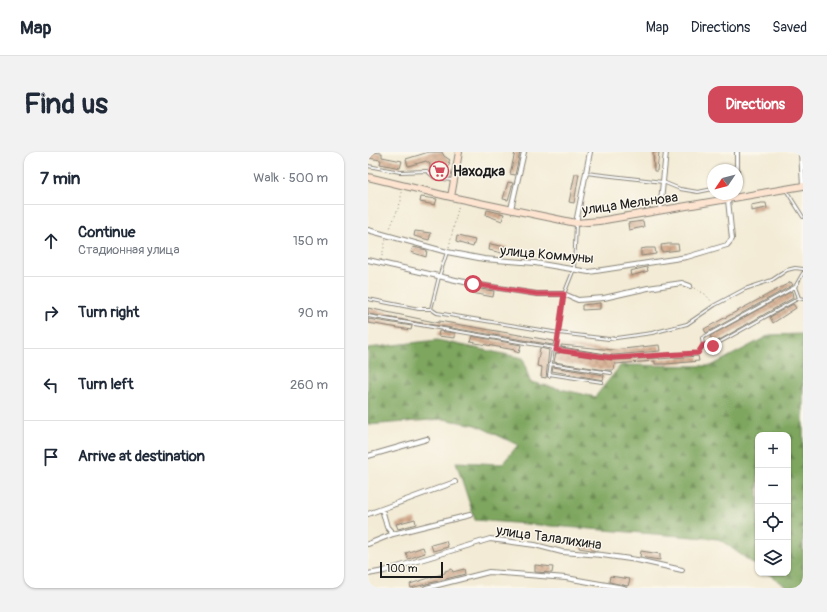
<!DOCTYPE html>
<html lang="en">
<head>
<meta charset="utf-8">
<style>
	body { margin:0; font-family:Pangolin,sans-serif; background:#f2f2f3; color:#1f2937 }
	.controls { position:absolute; right:12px; bottom:12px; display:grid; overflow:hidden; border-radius:8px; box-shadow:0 1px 3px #0004 }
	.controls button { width:36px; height:36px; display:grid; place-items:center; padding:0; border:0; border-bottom:1px solid #e0e1e3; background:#fff; color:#1f2937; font:20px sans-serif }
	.compass { position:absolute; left:339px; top:12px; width:36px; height:36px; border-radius:50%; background:#fff; box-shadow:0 1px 3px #0004; rotate:235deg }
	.scale { position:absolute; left:12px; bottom:10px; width:63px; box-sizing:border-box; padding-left:4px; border:2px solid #1c1c1c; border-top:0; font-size:11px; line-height:14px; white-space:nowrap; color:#1c1c1c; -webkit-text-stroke:3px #fbf7ec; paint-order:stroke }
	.stop { position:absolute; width:12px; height:12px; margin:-9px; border:3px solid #d1495b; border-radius:50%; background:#fff }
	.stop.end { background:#d1495b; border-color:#fff; box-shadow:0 1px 4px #0008 }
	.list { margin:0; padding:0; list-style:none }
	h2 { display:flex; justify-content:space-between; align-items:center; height:52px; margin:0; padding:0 16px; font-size:17px }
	h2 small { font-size:13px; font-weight:400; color:#747a83 }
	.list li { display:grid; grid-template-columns:26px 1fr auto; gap:12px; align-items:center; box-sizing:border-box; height:72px; padding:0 16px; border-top:1px solid #e0e1e3 }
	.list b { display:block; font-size:15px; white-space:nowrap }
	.list p { margin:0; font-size:13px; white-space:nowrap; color:#747a83 }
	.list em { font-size:13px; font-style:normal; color:#747a83 }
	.icon { flex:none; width:22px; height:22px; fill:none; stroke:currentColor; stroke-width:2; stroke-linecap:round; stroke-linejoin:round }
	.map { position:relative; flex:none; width:435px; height:436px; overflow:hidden; border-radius:12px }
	header { display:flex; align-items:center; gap:24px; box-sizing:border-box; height:56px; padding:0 20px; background:#fff; border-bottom:1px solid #e0e1e3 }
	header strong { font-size:19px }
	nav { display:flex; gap:22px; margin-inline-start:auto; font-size:14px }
	.intro { display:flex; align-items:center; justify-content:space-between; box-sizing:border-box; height:96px; padding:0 24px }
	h1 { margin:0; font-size:28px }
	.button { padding:10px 18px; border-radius:12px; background:#d1495b; color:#fff; font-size:14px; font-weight:700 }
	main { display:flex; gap:24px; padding:0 24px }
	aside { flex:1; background:#fff; border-radius:12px; box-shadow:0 1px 3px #0004 }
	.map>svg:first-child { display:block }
</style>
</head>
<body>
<header>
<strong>Map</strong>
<nav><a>Map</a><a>Directions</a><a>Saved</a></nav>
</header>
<div class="intro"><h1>Find us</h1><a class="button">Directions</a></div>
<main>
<aside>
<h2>7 min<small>Walk · 500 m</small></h2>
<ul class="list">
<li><svg class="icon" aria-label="ahead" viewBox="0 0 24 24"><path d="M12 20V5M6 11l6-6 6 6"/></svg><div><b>Continue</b><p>Стадионная улица</p></div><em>150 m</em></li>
<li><svg class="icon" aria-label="right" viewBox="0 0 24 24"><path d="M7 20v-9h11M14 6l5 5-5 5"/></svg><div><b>Turn right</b></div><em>90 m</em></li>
<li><svg class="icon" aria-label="left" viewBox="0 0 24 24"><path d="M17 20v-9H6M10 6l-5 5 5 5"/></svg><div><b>Turn left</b></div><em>260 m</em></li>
<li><svg class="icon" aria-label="arrive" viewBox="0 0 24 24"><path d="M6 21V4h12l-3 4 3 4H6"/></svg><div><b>Arrive at destination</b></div></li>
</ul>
</aside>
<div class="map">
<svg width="435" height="436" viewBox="0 0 435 436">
	<defs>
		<pattern id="forest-firs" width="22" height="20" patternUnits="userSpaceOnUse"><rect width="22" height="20" fill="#7ea65e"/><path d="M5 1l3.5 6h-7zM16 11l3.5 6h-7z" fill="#66864d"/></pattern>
		<pattern id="building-cross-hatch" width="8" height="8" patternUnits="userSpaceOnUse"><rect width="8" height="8" fill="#d6af92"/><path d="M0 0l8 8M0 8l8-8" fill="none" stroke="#b7967d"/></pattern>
	</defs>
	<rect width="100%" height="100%" fill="#fbf7ec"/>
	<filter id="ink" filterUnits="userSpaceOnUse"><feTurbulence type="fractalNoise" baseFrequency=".025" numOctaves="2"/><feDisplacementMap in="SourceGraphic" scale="8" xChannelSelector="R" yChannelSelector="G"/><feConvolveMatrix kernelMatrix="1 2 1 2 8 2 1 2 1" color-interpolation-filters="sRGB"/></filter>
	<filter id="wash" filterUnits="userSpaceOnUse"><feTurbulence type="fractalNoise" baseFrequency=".012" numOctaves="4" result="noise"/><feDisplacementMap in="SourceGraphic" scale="16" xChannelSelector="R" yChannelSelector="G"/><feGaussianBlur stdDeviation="0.9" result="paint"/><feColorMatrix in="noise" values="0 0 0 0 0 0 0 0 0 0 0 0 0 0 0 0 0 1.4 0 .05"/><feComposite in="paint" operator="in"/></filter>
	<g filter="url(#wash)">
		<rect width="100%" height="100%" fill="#f3ebd5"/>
		<!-- forest -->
		<path fill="url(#forest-firs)" stroke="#4d613d" d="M435,182V436H421L399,421H420V283H390V415L351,387L107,368L88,310L134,312L150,293L108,273L75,267L0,273V196L69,188L155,206L162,230L227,245L253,213L343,214L402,183Z"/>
		<g id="blocks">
			<!-- building -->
			<path fill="url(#building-cross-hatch)" d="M0,0L14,1V5L34,9L32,16L12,12L13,8L0,6Z
				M61,0H74L76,4L82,8L80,11L82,12L72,24L62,19V12L58,9L40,14L38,7Z
				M147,0H152L147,23L142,22Z
				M285,0H291L289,19H286Z
				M207,22H211L206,51L201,50Z
				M140,30L145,31L140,48L135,47Z
				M53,45L69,47L67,53L52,50Z
				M393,51H398L399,56L383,59V53Z
				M119,58L136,62L134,69L118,63Z
				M275,69L276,75L261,78L260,71Z
				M47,79L63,81L61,88L46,84Z
				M89,84L107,88L105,95L88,90Z
				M122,92L139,95L138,102L121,98Z
				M300,92H310L311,98L294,100L293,93Z
				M45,95L59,98L58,105L43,100Z
				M278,96H287L288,102L273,104V97Z
				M279,115L280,119L263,124L262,119Z
				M423,130L425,133L338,181L336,177Z
				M105,136L126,139L125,145L104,141Z
				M424,139L425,146L346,191L342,184Z
				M232,151V157L214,158V153Z
				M425,152L428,156L405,171L402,165Z
				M0,156L71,171V169L186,189L185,193L0,162Z
				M0,167L44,174L43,178L0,171Z
				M71,179L87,181V186L70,184Z
				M104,184L153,193L151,201L146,199L147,198L102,190Z
				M193,193L246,198L291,193L292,199L245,203L193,195Z
				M172,196L181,198L178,226L173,225L174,215L169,214Z
				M192,200L245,208L291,206V207L330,204L331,209L298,212H287V209L247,212L246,218H237L186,210L188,201H192Z
				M185,215L236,223L235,228L184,219Z
				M47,367L48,372L30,377L28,372Z
				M78,389L80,395L65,399L63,393Z
				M212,390L230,392L229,399L211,396Z
				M55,395L57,401L40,407L38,401Z
				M273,399L292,402V408L272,405Z
				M167,413L185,415L184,421L167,420Z
				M84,417L85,420L96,417L97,422L43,436L42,432L77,421V419Z
				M242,424L262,427L260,434L241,430Z"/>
		</g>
	</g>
	<g filter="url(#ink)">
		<use href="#blocks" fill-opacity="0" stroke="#888478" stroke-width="1"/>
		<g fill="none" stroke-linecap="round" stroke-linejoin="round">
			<!-- lane casing -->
			<g stroke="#888478" stroke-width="4">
				<path id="lane" d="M0,14L32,20L59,19L67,26L84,28
					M218,21L295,30L312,37L330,40L345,37
					M418,38L435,65
					M431,146L435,147
					M0,147L51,157H63L69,161L191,181L241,187L284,181L319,172L347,153L377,137L404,128L419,118L427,116L435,117
					M63,157L71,125L79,100
					M0,164L245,206L330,201L335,193L345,194L431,146L427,135L435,121
					M335,193L334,186L427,135
					M188,197L196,142L206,117L208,72
					M182,212L243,221
					M181,222L234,230
					M181,224L185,197"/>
			</g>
			<!-- street casing -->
			<g stroke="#888478" stroke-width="6">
				<path id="street" d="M433,0L435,34
					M369,22V0
					M143,57L156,0
					M292,59L298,0
					M208,71L222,0
					M0,78L79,100L116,107L167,111L221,120L319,105L359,93L364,87L360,48
					M0,108L105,132L169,142H196L210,148L236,146L280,136L314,131L322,134
					M0,304L59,287
					M14,357L19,375L25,382
					M0,362L87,330
					M0,392L25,382L102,363
					M0,422L16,419L122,387L167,393L194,400L234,403L269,408L314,418
					M58,436L121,420L198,426L256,436"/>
			</g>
			<!-- secondary casing -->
			<g stroke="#888478" stroke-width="8">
				<path id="secondary" d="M0,25L83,45L208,71L231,69L435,34
					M83,45L91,0"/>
			</g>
			<!-- path -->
			<path stroke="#888478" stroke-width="1" stroke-dasharray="1 3" stroke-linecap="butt" d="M21,79L33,49V38
				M81,95L91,52
				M13,108L18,87
				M326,136L337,142L344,150"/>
			<!-- lane -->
			<use href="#lane" stroke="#fff" stroke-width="2"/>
			<!-- street -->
			<use href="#street" stroke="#fff" stroke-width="4"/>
			<!-- secondary -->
			<use href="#secondary" stroke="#fde4d1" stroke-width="6"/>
		</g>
	</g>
	<g fill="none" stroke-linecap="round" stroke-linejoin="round" filter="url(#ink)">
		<!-- route -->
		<path stroke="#d1495b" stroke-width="5" d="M105,132L169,142H196L188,198L245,206L330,201L335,193L345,194"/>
	</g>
	<!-- icons -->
	<defs>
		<g id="supermarket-ring" transform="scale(1)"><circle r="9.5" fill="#fbf7ec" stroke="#d1495b" stroke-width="1.5"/><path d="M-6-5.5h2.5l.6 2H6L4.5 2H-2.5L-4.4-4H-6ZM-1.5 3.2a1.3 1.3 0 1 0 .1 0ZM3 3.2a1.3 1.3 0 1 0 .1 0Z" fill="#d1495b"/></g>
	</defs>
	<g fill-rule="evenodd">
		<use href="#supermarket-ring" x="71" y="19"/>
	</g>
	<g text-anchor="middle" stroke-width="3" stroke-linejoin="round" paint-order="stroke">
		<!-- poi labels -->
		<g font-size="14" font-weight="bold" fill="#1c1c1c" stroke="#fbf7ec" text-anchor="start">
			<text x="85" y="24">Находка</text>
		</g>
		<!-- street labels -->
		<g font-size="14" fill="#1c1c1c" stroke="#fbf7ec">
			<text transform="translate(262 51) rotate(-8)" y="5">улица Мельнова</text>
			<text transform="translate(179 102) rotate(5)" y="5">улица Коммуны</text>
			<text transform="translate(181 385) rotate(8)" y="5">улица Талалихина</text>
		</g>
	</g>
</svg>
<div class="controls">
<button>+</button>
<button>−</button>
<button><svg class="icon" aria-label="locate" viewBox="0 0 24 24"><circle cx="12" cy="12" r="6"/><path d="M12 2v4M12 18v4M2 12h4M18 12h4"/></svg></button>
<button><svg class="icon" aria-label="layers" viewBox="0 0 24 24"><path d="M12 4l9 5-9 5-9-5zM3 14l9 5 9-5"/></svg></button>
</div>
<svg class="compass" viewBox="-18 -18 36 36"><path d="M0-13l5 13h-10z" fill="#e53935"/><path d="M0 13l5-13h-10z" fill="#747a83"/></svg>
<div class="scale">100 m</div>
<div class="stop" style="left:105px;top:132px"></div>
<div class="stop end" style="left:345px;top:194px"></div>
</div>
</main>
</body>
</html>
